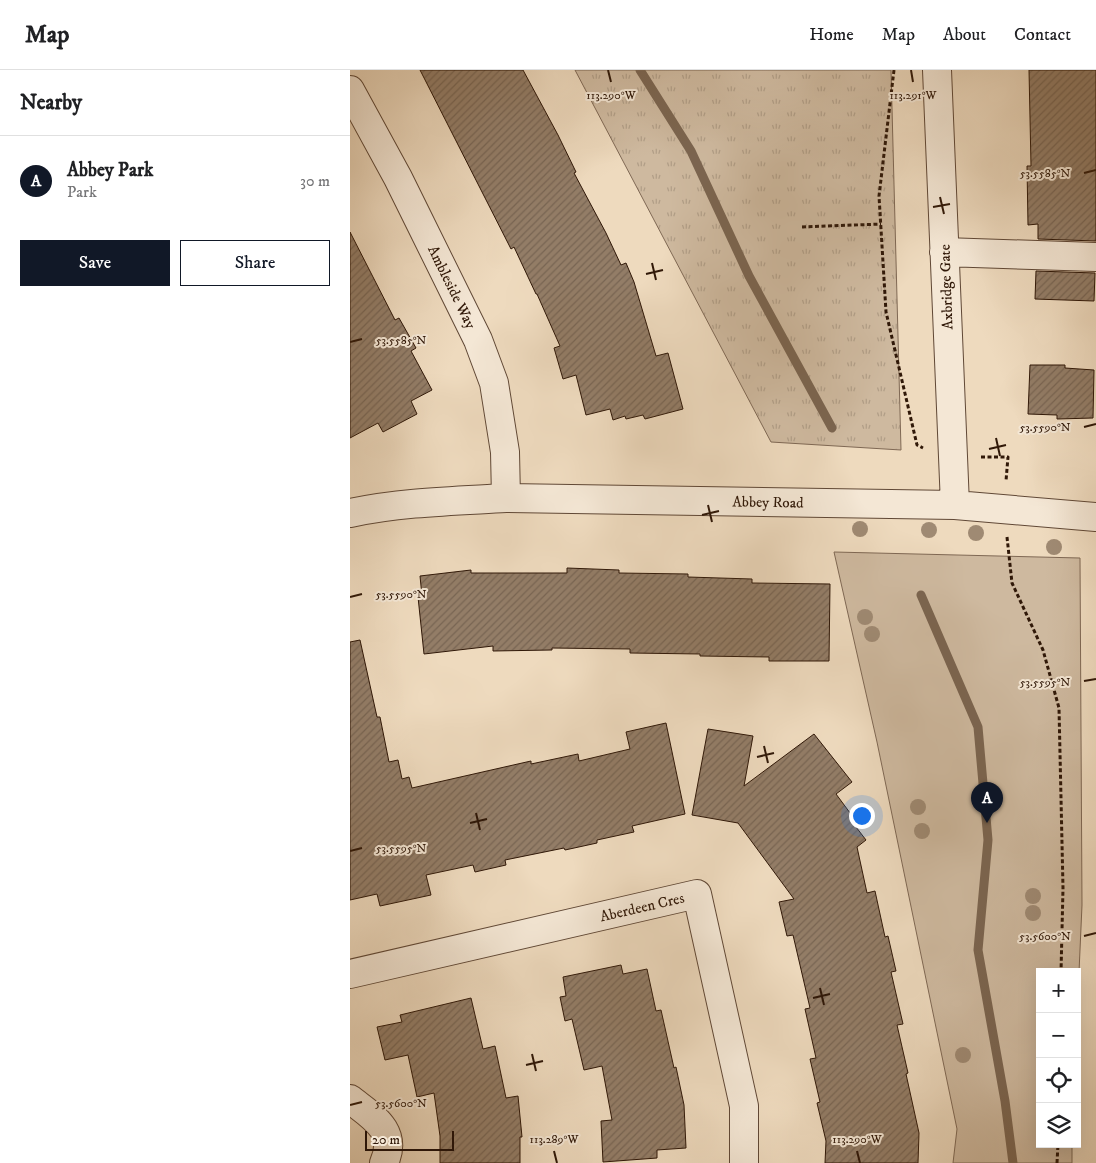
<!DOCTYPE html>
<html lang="en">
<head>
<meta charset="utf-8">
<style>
	body { margin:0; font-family:"IM FELL DW Pica",serif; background:#f6f6f6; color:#202124 }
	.controls { position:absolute; right:15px; bottom:15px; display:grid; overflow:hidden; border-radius:0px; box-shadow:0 5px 20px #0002 }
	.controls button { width:45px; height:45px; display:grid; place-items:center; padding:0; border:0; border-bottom:1px solid #e0e0e0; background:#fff; color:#202124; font:25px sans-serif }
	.scale { position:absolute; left:15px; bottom:12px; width:89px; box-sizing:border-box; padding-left:5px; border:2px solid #301808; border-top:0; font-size:14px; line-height:18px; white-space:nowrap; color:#301808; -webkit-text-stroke:4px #f4e7d5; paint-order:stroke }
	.you { position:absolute; left:511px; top:745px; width:18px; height:18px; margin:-12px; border:4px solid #fff; border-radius:50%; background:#1a73e8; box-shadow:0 0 0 8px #1a73e833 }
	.badge { display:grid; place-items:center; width:32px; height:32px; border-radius:50%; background:#111827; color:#fff; font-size:16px; font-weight:700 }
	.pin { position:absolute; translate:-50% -41px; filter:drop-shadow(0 1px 2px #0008) }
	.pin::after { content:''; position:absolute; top:26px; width:18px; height:15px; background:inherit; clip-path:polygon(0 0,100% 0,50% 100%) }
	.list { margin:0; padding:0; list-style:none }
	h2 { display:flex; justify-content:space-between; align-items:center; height:65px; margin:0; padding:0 20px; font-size:21px }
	h2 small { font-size:16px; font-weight:400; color:#757577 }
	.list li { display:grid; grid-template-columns:32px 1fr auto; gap:15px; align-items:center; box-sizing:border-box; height:90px; padding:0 20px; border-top:1px solid #e0e0e0 }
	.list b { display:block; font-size:19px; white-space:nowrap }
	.list p { margin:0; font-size:16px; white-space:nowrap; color:#757577 }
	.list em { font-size:16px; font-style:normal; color:#757577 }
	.actions { display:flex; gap:10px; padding:15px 20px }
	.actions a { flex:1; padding:11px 0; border:1px solid #111827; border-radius:0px; text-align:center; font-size:18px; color:#111827 }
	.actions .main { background:#111827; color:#fff }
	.icon { flex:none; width:28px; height:28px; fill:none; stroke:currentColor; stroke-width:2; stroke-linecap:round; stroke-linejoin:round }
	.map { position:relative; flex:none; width:746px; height:1093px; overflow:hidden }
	header { display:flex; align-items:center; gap:30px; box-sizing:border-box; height:70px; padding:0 25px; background:#fff; border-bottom:1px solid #e0e0e0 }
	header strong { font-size:24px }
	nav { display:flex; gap:28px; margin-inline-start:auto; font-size:18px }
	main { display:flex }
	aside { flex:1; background:#fff }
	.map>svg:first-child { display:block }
</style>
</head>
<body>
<header>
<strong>Map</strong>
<nav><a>Home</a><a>Map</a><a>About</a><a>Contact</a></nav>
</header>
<main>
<aside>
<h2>Nearby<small></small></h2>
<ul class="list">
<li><span class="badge">A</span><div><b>Abbey Park</b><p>Park</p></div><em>30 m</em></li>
</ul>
<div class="actions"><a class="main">Save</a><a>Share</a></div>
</aside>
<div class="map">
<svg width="746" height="1093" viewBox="0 0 746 1093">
	<defs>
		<pattern id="grass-tufts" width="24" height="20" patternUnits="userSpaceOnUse" patternTransform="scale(1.25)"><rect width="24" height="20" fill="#ceb99f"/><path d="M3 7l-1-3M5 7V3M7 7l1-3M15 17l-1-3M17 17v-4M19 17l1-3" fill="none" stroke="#b19e87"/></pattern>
		<pattern id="building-hatch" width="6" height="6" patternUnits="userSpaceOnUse" patternTransform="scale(1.25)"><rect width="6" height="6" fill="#937d67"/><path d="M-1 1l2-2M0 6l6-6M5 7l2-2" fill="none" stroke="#786553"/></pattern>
	</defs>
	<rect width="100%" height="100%" fill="#eedabe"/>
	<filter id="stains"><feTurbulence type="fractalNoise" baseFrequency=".004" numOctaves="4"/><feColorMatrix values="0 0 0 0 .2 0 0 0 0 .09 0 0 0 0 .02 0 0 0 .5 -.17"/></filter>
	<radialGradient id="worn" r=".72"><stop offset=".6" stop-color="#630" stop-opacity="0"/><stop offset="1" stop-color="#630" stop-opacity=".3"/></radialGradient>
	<!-- grass -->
	<path fill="url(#grass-tufts)" stroke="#7f6854" d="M225,0H541L551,380L421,372Z"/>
	<!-- park -->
	<path fill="#ceb99f" stroke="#7f6854" d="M484,482L730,488L732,835L727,947V902H690V1074H722V1093H603L607,1059L527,672Z"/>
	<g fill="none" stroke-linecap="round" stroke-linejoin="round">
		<!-- stream -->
		<path stroke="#7b6550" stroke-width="9" d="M290,0L341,81L399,206L482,358
			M571,525L628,657L638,770L628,880L655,1031L663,1093"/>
	</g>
	<!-- building -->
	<path fill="url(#building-hatch)" stroke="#301808" d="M70,0H173L208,65L226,102L224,103L256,163L271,195L276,193L284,212L306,286L318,283L333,339L295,349L293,345L276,349L275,346L263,350L260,339L236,345L226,305L213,309L204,278L210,276L187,224H186L164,177L161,179Z
		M679,0H746V171L688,169V154L678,155L677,96H681Z
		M0,162L45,250L49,248L66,278L61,281L82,320L61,331L67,344L33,362L28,353L0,368Z
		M686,201L745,203L744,231L685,229Z
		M680,295H715V298L744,300L743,348L707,349V345L678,344Z
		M217,498L269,500V503L338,504V507L402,509V513L480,514L479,591H419V587L350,586V584L280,583V579L202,578V580L143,581V576L74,584L68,527L72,526L70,506L121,500V503H217Z
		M10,570L27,647H30L39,692L48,690L52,709L59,707L62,718L181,691V694L228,684L229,691L280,679L276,662L316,653L335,744L282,756L284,762L247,770V773L215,780L214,778L155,790L156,795L125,802L123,795L76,805L81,825L30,836L27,824L0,830V572Z
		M358,659L403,666L394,716L464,664L502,712L486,724L509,755L506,757L516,770L507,777L517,823L525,821L535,867L538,866L546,901L541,902L553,954L547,955L558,1003L556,1004L569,1063L568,1093H475L476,1071L467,1033L470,1032L460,989L466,988L455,939L460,938L443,865L437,866L429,832L444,829L388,753L342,745Z
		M271,895L273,904L297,899L306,941L311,940L324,998L326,997L334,1035L336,1078L307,1080V1088L253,1092L251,1051L262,1050L252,996L234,1000L222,949L215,951L210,927L216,926L213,907Z
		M121,928L133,979L145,976L156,1028L168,1026L172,1067H170V1093H90V1066L84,1023L67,1027L58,985L35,990L27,957L52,952L50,945Z"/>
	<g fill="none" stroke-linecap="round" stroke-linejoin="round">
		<!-- minor casing -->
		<g stroke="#604836" stroke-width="30">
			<path id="minor" d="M587,0L605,435
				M0,20L48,108L128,270L144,313L155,382L156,428
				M594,182L746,187
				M0,443C51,432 104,431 156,428L605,435L746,447
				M0,904L347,824L394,1036V1093
				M0,1029C21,1046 49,1060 34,1093"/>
		</g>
		<!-- path -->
		<path stroke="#301808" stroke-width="3" stroke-dasharray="4 2.5" stroke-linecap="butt" d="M544,0L529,126L536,242L567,375L573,378
			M452,157L531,154
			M631,387H658L656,411
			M657,467L662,513L693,580L709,638L713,818L711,902
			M707,1093L708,1074"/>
		<!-- minor -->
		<use href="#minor" stroke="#f4e7d5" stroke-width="28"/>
	</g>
	<!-- trees -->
	<g fill="#9f8a73">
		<circle cx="510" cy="459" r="8"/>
		<circle cx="579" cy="460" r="8"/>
		<circle cx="626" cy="463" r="8"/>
		<circle cx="704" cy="477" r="8"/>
		<circle cx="515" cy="547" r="8"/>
		<circle cx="522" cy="564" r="8"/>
		<circle cx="568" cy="737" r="8"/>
		<circle cx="572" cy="761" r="8"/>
		<circle cx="683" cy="826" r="8"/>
		<circle cx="683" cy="843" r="8"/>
		<circle cx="613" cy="985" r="8"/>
	</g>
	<!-- ticks -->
	<path fill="none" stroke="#301808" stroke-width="2" d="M258,0L261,12M561,0L563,12M734,103L746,100M590,127L594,144M583,137L600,134M302,193L306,210M296,204L313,200M0,272L12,269M734,357L746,354M646,368L650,386M639,379L656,375M358,435L362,452M352,445L369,441M0,527L12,524M734,611L746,609M414,676L418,693M407,687L424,683M126,743L130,760M120,753L137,749M0,781L12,778M734,866L746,863M470,918L474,935M463,928L480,924M182,984L186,1001M176,995L193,991M0,1035L12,1032M204,1081L207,1093M507,1081L510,1093"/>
	<g text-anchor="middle" stroke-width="4" stroke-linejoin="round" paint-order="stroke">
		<!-- street labels -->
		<g font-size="15" fill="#301808" stroke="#f4e7d5">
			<text transform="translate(102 217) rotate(64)" y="5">Ambleside Way</text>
			<text transform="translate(596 217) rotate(-92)" y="5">Axbridge Gate</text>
			<text transform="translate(418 432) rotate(1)" y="5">Abbey Road</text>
			<text transform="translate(292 837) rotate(-13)" y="5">Aberdeen Cres</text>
		</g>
	</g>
	<g font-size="12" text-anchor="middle" fill="#301808" stroke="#f4e7d5" stroke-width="4" stroke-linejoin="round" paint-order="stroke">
		<text x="261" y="29">113.290°W</text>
		<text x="563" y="29">113.291°W</text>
		<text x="695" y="107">53.5585°N</text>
		<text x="51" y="274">53.5585°N</text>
		<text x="695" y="361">53.5590°N</text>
		<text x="51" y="528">53.5590°N</text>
		<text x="695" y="616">53.5595°N</text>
		<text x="51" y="782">53.5595°N</text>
		<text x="695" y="870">53.5600°N</text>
		<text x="51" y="1037">53.5600°N</text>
		<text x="204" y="1073">113.289°W</text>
		<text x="507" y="1073">113.290°W</text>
	</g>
	<rect width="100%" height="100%" filter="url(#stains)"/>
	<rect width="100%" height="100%" fill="url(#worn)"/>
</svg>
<div class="controls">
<button>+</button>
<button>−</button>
<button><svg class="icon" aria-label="locate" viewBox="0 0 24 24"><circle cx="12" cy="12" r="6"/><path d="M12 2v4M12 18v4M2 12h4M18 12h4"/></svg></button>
<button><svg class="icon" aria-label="layers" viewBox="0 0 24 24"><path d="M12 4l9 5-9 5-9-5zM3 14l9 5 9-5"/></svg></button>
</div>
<div class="scale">20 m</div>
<div class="you"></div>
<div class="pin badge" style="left:637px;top:753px">A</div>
</div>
</main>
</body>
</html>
